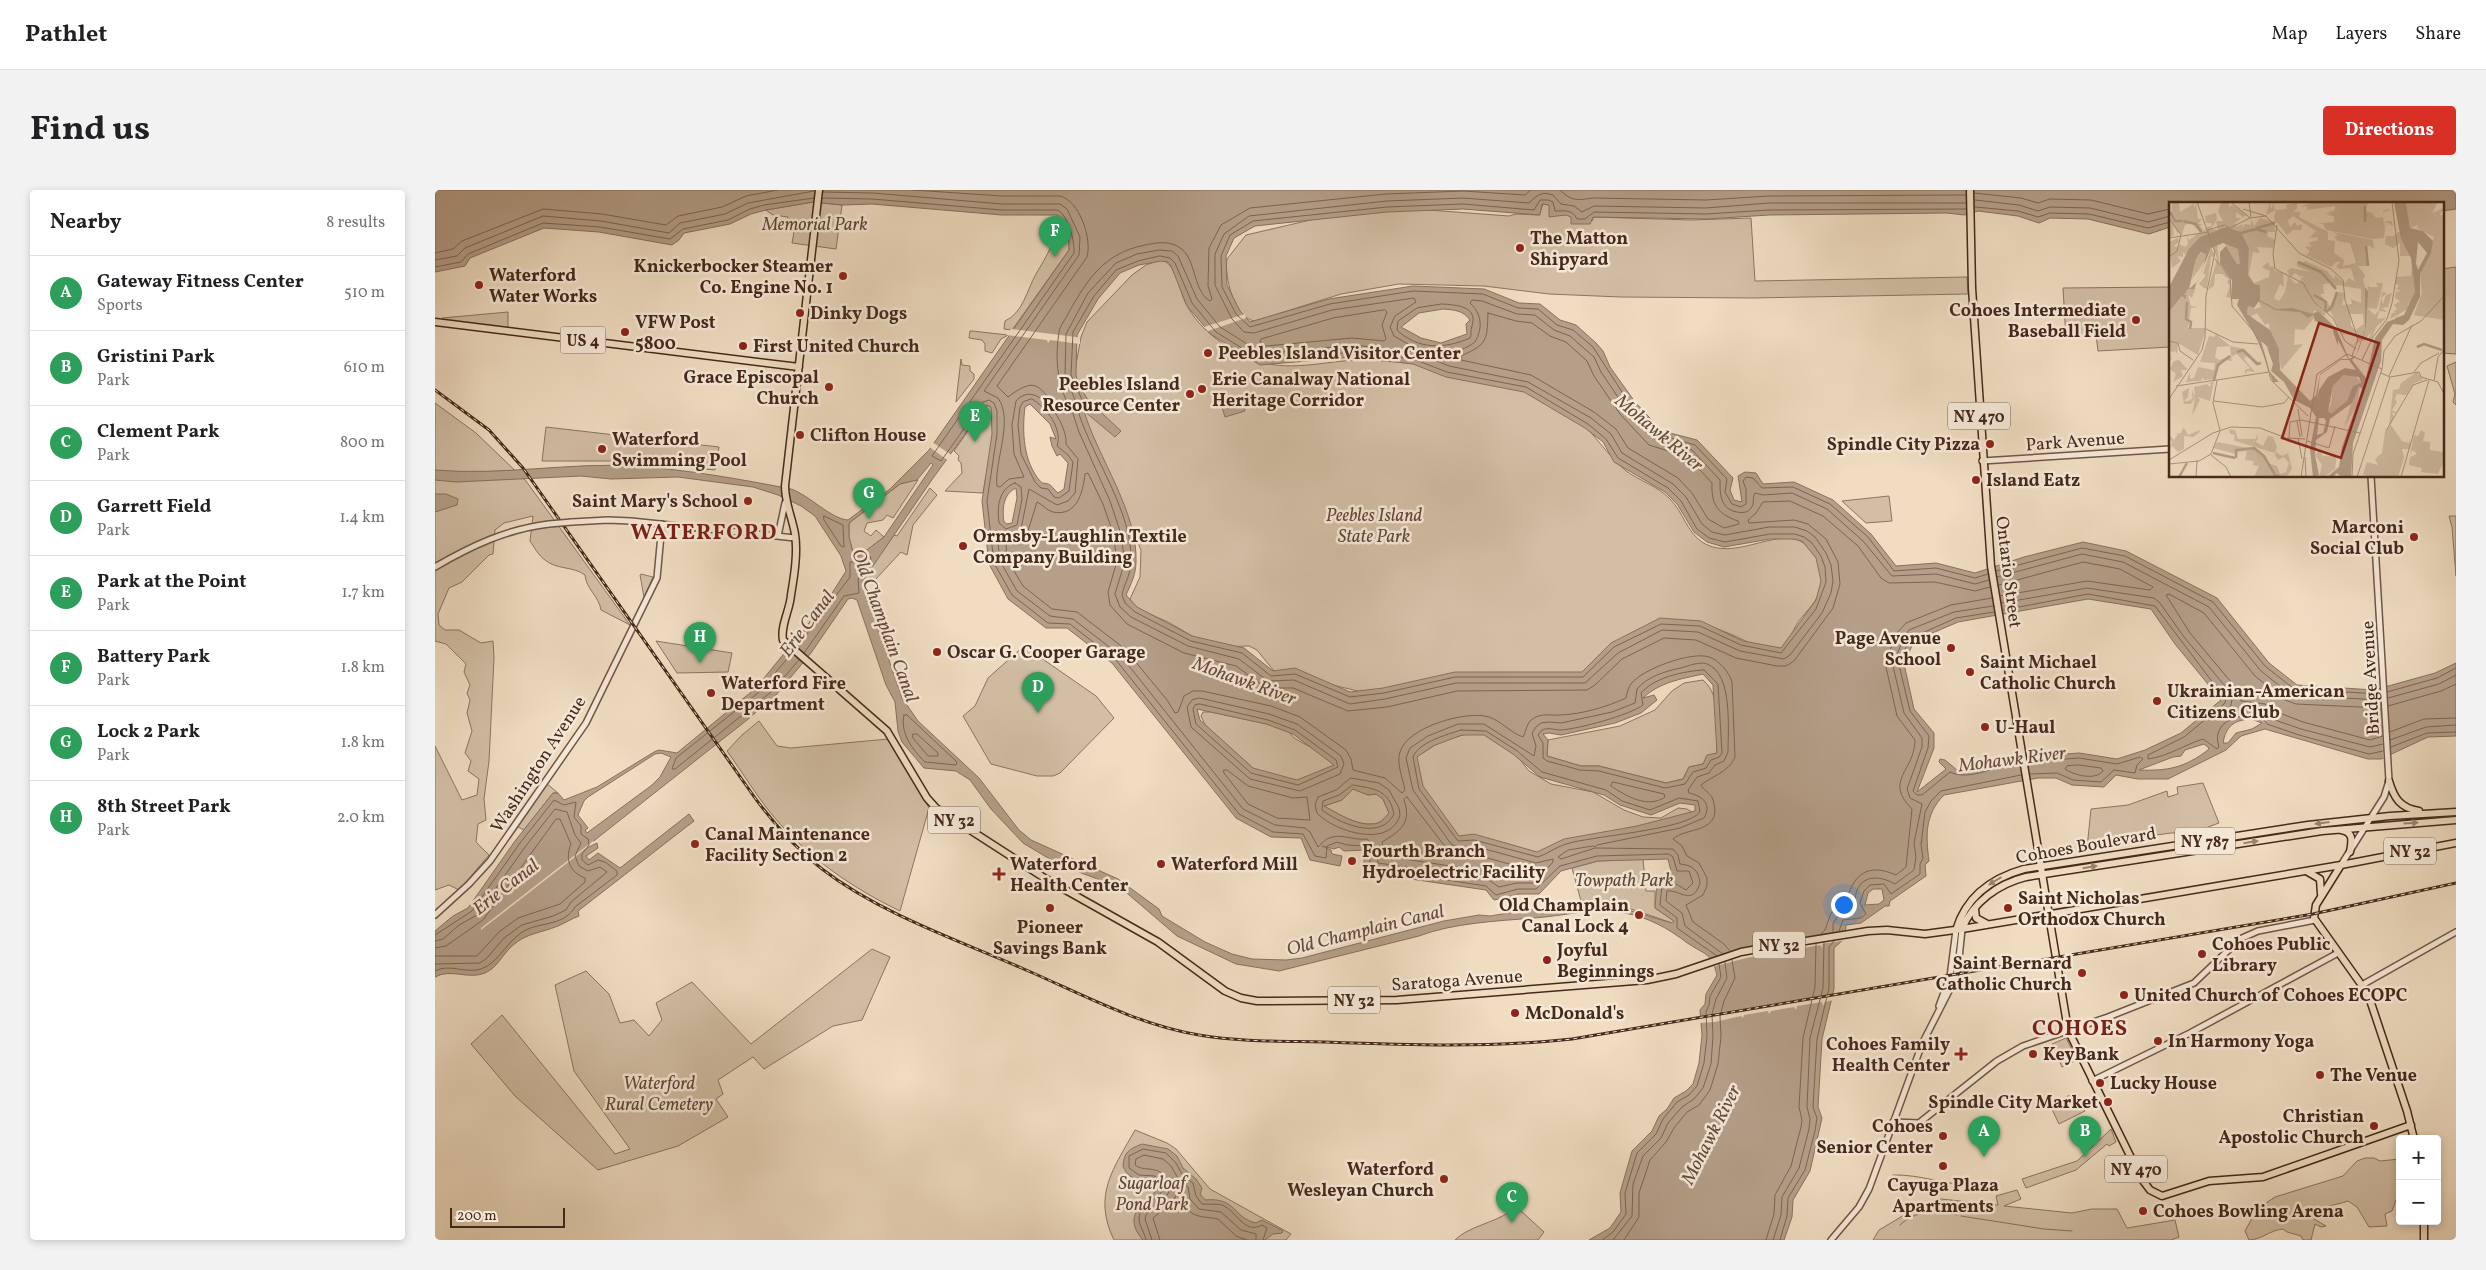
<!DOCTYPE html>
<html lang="en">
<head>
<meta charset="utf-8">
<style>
	body { margin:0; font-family:Vollkorn,serif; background:#f2f2f2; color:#202124 }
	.controls { position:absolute; right:15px; bottom:15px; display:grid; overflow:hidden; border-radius:5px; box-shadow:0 2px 8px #0003 }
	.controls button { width:45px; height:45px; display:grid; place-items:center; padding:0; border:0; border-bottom:1px solid #e0e0e0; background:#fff; color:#202124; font:25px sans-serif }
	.scale { position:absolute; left:15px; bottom:12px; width:115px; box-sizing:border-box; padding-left:5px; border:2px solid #45291b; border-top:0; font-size:14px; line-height:18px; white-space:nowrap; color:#45291b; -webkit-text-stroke:4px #f5e8d7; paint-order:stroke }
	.you { position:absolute; left:1408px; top:714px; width:18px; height:18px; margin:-12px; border:4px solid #fff; border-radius:50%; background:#1a73e8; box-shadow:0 0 0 8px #1a73e833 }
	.badge { display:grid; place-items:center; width:32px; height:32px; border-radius:50%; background:#d93025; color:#fff; font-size:16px; font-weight:700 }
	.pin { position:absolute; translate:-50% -41px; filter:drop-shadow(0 1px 2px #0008) }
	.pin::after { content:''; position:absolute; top:26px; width:18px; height:15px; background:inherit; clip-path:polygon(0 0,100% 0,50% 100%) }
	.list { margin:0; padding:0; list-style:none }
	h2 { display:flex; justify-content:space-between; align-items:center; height:65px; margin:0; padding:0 20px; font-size:21px }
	h2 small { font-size:16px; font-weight:400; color:#757577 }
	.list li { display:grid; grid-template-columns:32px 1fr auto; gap:15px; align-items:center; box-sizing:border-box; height:75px; padding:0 20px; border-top:1px solid #e0e0e0 }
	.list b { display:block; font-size:19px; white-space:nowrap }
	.list p { margin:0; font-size:16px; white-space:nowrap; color:#757577 }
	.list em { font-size:16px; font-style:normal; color:#757577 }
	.map { position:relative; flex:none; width:2021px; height:1050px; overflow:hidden; border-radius:5px }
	header { display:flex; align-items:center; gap:30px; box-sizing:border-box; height:70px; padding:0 25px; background:#fff; border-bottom:1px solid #e0e0e0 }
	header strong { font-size:24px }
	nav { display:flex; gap:28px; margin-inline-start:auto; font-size:18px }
	.intro { display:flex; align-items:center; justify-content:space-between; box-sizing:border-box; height:120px; padding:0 30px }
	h1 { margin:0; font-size:35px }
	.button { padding:12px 22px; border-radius:5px; background:#d93025; color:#fff; font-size:18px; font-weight:700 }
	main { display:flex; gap:30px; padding:0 30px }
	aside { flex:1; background:#fff; border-radius:5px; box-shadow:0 2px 8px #0003 }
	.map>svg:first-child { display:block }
</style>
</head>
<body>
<header>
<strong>Pathlet</strong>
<nav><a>Map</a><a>Layers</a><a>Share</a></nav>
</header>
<div class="intro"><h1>Find us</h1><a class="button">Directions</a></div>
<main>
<aside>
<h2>Nearby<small>8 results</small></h2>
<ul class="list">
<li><span class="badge" style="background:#2e9e5b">A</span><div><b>Gateway Fitness Center</b><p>Sports</p></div><em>510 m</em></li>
<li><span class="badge" style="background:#2e9e5b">B</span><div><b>Gristini Park</b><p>Park</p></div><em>610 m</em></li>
<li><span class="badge" style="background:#2e9e5b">C</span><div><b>Clement Park</b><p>Park</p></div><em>800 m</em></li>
<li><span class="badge" style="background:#2e9e5b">D</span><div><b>Garrett Field</b><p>Park</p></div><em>1.4 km</em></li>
<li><span class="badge" style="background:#2e9e5b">E</span><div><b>Park at the Point</b><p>Park</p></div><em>1.7 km</em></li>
<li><span class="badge" style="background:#2e9e5b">F</span><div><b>Battery Park</b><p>Park</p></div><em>1.8 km</em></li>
<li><span class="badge" style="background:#2e9e5b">G</span><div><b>Lock 2 Park</b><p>Park</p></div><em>1.8 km</em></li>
<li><span class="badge" style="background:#2e9e5b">H</span><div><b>8th Street Park</b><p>Park</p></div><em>2.0 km</em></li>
</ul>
</aside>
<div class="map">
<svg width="2021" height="1050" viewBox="0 0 2021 1050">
	<rect width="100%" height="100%" fill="#efdcc1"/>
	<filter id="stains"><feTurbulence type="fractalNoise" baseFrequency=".004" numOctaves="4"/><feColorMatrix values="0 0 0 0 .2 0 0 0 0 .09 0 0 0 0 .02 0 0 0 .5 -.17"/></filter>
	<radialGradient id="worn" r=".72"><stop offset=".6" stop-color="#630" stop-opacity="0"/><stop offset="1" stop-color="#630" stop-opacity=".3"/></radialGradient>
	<!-- green -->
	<path fill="#d2bea5" stroke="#8c7460" d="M378,12L407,15L401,59L357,53L359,42L352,32L353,27L338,25L331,20Z
		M1108,14L1114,15L1152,33L1158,30V27L1256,30L1316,28L1320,91L1532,87L1533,104L1318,108L1186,107L1114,104L1049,96L964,94L906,104L820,131C799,129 789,85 792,69L811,45L897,25L966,18L1074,26L1081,24L1104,25Z
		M627,32L630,49L634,50V60L577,140L569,139L570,131C588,123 592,100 601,84C611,68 620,50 627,32Z
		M725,70C742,72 744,101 751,114C765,141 795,162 823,171C858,183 896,169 931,170C974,172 1022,178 1064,189C1077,193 1131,220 1141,227C1159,243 1172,265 1190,280C1204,291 1223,296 1235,309C1248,322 1252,342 1267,352C1304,376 1354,324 1379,364C1386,375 1388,386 1385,398C1382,413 1372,420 1363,432C1356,443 1353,457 1349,469C1316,455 1275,429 1239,431L1148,483L927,502L839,481L822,460L814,456L781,457L766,451L733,432L708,421L700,417L695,409L705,387L706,360L660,254L637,196L646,147L652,132L697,85L711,75Z
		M2021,77V164L2007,163V79Z
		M1735,97V157L1663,161L1661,145L1631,148L1628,98Z
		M73,122V138L7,130V128Z
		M535,141H537L573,145L566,149L557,163L550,161V154L547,150L534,148Z
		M526,169L527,175L535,176V181L539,184V189L521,212Z
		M2021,172V215L2018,212L2020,204L2012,176Z
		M0,213L41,243L91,291L195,435L166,420C164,406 151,399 150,385C138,376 122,380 110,370C104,366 99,357 95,351L98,326L69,333L60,340L58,364L54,365L27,392L14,398L3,424L4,435L10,440H24L46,453L58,451L59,468L54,571L49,609L51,630L43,634L41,652L54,665L24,700L14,695L0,700V556L27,610L42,605L44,589L33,581L36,571L30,563L37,541L32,523L35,510L32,503L35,495L29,482L31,474L11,454L0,451Z
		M551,215L556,217C562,244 552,276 548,303L510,301L527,283L526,273L523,270L524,266L519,261Z
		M111,237L284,257L280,280L190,271H107Z
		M479,290H483L458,328L452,325L448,330L432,333L429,341L436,346L441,340L449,347L424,366H419L414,347V333L465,294Z
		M495,298L502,305L478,335L472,365L466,362L439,391L435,387L428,396V389L459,345L462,346Z
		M1454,306L1457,331L1431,333L1407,311Z
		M2014,326H2021V386L2017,337Z
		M206,384L218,387L209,407L205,385Z
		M221,451L297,463L293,482L242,483Z
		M589,456L661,506L679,528L625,583L618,586H602L556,574L528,526L540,516L553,488Z
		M1268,490C1287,506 1282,540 1282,563L1268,574L1254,577L1248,589L1231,593L1164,576H1146L1112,566L1113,550L1185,536L1220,520L1237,501L1249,493Z
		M768,522H776L851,538L859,548L904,573L846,603L770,535L766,526Z
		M324,531L342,556L356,558L453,549L494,618L465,721C417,698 374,668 339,627C322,607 308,583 292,561L307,545Z
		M1032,544H1049L1082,566L1094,581L1116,594L1158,602L1189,620L1208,627L1226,628L1243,618L1252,619L1262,625L1124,652L1104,663L1066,652L1026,648L1018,642L962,569L988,563L1006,551Z
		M111,593L123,603H118L89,640L81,636Z
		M1768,593L1784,633L1757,643H1736L1707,647L1652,658L1656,619L1693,615L1732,601L1733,607L1743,604L1742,597Z
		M918,599L933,605L941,604L948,609L954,623C950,628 945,634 938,634C922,636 902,623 889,616L907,610Z
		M1208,669L1211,701H1220V718L1239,731L1237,733C1213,725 1171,708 1146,711L1137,678L1163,671Z
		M437,759L455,767L427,830L398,836L329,879L318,867L283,890L288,904L281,909L293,927L243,956L163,980L80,906L36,854L67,825L180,964L195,959L139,881L120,795L151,781L174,804L185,833L199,830L214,846L227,830L221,813L257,792L316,854Z
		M1631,848L1642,870L1627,877L1617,854Z
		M1641,902L1650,921L1624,934L1615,915Z
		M1676,939L1681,952L1674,956L1672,954L1641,980L1591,998L1587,989L1642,971Z
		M700,940L732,953L741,959L775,999L856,1044L851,1050H679C657,1005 679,978 700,940Z
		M1930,968H1939L1945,971L1965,969V1008L1961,1010L1957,1021L1950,1024L1952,1036L1934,1037L1922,1017L1913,1011C1903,1015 1883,1016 1878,1024L1879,1029L1891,1036L1886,1037L1880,1034L1876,1050H1868L1866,1046L1852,1042L1848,1039C1835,1040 1826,1050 1814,1050L1810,1041L1822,1019L1840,1007L1908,986L1922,971Z
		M1582,1000L1586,1009L1569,1016L1637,1023L1657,1019H1682L1692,1038L1740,1030L1744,1047L1736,1050H1438L1444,1040L1481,1018L1506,1009L1563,1015L1561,1006Z
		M1085,1020L1109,1042L1103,1050H1020C1034,1036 1057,1034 1076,1021L1083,1023Z"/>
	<!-- water -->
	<path fill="#b59f89" stroke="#88705d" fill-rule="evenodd" d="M0,0H2021V19L2007,21V14H1735V37L1714,44L1653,29L1615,28L1604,33L1583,26L1543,21L1529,25L1512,23L1334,25L1272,29L1158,27L1155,34H1136V27L1131,25L1114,27V15L1107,14L1105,25L1028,19L952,22L820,36L799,48L791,66L792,95L805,121L815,132L894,109L978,96L1049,99L1084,113L1105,114L1125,130L1141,135L1161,153L1168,161L1175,177L1200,212L1227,241L1262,250L1298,288L1295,300L1299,310L1307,312L1303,286L1310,282L1321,283L1328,294L1359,292L1398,310L1436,344L1461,376L1501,373L1540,383L1589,367L1648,352L1691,361L1782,408L1834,473L1862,495L1939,500L2000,483L2021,473V546L1993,547L1946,569H1933L1830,539L1806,546L1791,560L1733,589H1703L1681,585L1669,597L1637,595L1621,588H1603L1509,605C1489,625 1491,647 1494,671L1490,675L1491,686L1455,711L1454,716H1450L1426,733L1411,735L1410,748L1399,758V799L1387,849L1383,917L1387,928L1375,981L1358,1010L1357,1027L1349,1050H1154L1175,1038L1186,1022L1185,1003L1197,961L1217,941L1224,926L1232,919L1239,908L1251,901L1258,894L1264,873L1267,845L1265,820L1270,814L1271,804L1282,785C1276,761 1269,765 1251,752C1233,738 1212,727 1190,723C1159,717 1129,726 1099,728C1062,731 1018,733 984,746L844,781L801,774L742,746L686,698L623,674L588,653L556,619L535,590L521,581L489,578L467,552L463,541L460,512L451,495L422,410L417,408L413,409L376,463L341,505L312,530L146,661L162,653L163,658L151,666L154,670L163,663L185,678L254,624L259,631L143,721L144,726C136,729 130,733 123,736C106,743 91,743 77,756C67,765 62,778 50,783C33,790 16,778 0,787V741L18,726L33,718L80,651L118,603H123L129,610L162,597L219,562L224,560L242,563L321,498L394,408L411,381L406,366L380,326L366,316L343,305L318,297L243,287L176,289L146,286L21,292L0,290V280C67,286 134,272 201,276C253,280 305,289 356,299C374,305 396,329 413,330L455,299L494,260L634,60V50H630L628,34L622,25H567L437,14L407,15L378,12L331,20L316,24L295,34L249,43L244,50L237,55L164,42L109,38L35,68L30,76L0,82ZM726,71L733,72L736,76L752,116L777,145L825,175L918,167L978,174L1011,187L1089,202L1150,238L1168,252L1179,272L1230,302L1242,314L1259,342L1272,352L1289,357L1335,349H1359L1367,351L1381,368L1386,391L1381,410L1346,458L1308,451L1266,431L1225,428L1176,453L1147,482H1020L948,498L915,502L860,478L838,481L809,458L757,446L702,417L691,405C696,394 701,384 701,372C703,322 663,268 649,221L680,247L686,241L653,210L643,194L641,185L642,145L663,109L685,83L704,75ZM1008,119C1019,120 1028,120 1035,130L1031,134L1032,144L1006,153L986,148L966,137L984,123ZM595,214L615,234L621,249L615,247L617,256L622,266L625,264L633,273L629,299L623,303C620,301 618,297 615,295C611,292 609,295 605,291C588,271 587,241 590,217ZM551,215L556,217L557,244L547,311L554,374L573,409L611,438H632L677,473L801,628L836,647L866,648L875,670L905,676L907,666L897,664L896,660L887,656L899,659L904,657L909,661L930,660L928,682L1051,700L1059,710L1084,704H1104L1126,681L1163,671L1233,669L1238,689L1222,691L1220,718L1239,731L1237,733L1193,720L1185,711L1154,710L1055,726L1044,725L1009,731L867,768L851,770L817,769L797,764L770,752L727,726L724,719L683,689L596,650L584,640L544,588L483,531L467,508L427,392L496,291ZM496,273L498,275L449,347L424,366H419L414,347V333L465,294L482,290ZM581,298L582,308L577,333L572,334L569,332C567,319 568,304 581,298ZM1653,409L1716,419L1740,454L1786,510L1746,543L1710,560L1682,569L1644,563L1577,568L1545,578L1522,580L1510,570L1505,569L1504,572L1511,579L1482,602L1499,558V543L1479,519L1469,474L1479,451L1523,432ZM1268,484L1278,495L1282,563L1272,565L1268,574L1254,577L1248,589L1231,593L1164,576H1146L1112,566L1113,550L1108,544L1114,543L1126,545L1180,533L1206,523L1222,510L1219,505L1208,508C1225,492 1246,489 1268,484ZM762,519L831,534L858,544L899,575L862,590L818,578L765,530ZM1816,529L1827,533L1817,539L1801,543L1793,553H1788C1791,536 1799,530 1816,529ZM1027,545H1049L1078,564L1105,587L1169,605L1185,615L1216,625L1245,613L1260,615V621L1202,636L1129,649L1102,662L1039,644L1024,646L988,596L982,567L998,556ZM1769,554L1774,558L1773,560C1749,578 1733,581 1704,580L1738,567L1746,566L1750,560ZM226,563L236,567L225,587L217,595L152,643L150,640L153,638L143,625L149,611L153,607L220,564ZM918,599L933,605L941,604L948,609L954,623C950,628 945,634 938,634C922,636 902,623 889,616L907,610ZM1438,699H1447L1449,710L1444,714L1430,715L1433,703Z
		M806,207L810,221L790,227L786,214Z
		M0,304H11L23,309L22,315L0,322Z
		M707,954L733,959L742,966L748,978L761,989L767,998L765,1004L770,1010C802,1007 798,1028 821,1033L827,1030L848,1041L847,1043L838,1044L830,1050H708C686,1025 709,1014 724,998L718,991C705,990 693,990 688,976C689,962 694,959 707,954Z"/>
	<!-- pier -->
	<path fill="#efdcc1" d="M810,124L811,128L773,141L769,137Z
		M576,139L641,147L645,148V154L615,150L613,153L612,150L571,145Z
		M497,252L518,266L515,272L493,256Z
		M1952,494L1955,566L1948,568L1945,496Z
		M158,651L159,652L46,740V738Z
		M1412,742V750L1387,754L1388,758L1385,755L1311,768L1277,777L1274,769L1296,761L1331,753Z
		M1400,804L1399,810L1390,812L1388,816L1387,812L1362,816L1361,820L1359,817L1336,821L1334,824L1333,821L1309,825L1308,828L1306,826L1280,832L1264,833L1263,827L1280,823Z"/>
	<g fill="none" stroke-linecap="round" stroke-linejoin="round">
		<!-- shore -->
		<path stroke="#7d6452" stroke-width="1" d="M478,0L567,6H625C645,11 657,49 652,67L562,196L573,207C607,181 603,204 628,220L632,212C622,191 620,167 624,142C625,135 631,129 634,122C653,88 670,63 710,55C720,53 730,51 740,55C763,64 756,100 775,111L777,109L773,96L774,58L786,35L815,18L951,4L1028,1L1090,5L1096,0
			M1125,0C1137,12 1143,10 1158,8L1271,10L1334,6L1531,5
			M388,2L438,3L567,14H625L632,19L645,47L644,65L549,201L563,208C579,230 559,272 562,296L565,297L574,289L589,287L579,264L577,235L581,211C602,187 633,234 631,254L643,269L640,303L633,311L622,315L594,299L586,339L579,344L562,345L565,371L582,401L615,426L638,429L686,466L808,619L840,635L870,638L875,642L883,657C886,655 888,651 892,649C905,642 918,651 932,649L940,656L943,673L1052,689L1064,697L1082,693H1099L1118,672V669L1101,673L1039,656L1024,658L1016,654L978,600L971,568L975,558L993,546L1023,534H1049L1099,566L1101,556L1097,543L1101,537L1106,533L1114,532L1126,533L1177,522L1200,513L1202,499C1212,487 1230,481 1246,478C1253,476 1265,471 1272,474C1298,483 1293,540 1293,562L1289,571L1280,575L1274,583L1262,587L1253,600L1254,603C1268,606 1277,614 1269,628L1245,638L1162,655L1160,657L1158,656L1133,660L1123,667L1126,669L1160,658L1238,659L1243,665L1245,674C1257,675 1264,680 1265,693C1258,717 1244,699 1232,701L1231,711L1247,723L1250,736L1288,764
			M1539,3L1586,8L1603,13L1615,9L1656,10L1713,24L1735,19
			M387,8L437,9L567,20H622C633,24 640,52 639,63L497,266L506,271L548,212L554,210L559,213L562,221V244L552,311L559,373L577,405L613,433L635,434L681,470L804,624L838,642L868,644L880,666L891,668L892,656L902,652L912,655L930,656L935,660V678L1051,696L1061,705L1083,699H1101L1125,676L1162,666L1234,664L1238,667L1242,681H1254L1258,693L1251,700L1241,694L1227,695L1225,715L1242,728V738L1282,766
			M1540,10L1584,15L1603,21L1615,17L1655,18L1713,32L1735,26
			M1531,13H1334L1271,18L1159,16L1147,22L1139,16L1126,14L1118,5C1107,1 1102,5 1094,13L1028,8L952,11L814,26L789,44L780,64V95L797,129L809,142L819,143L897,120L979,108L981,112L960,126L955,137L959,146L980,158L981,162L918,155L828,164L785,137L762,109L743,66L737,61L724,60L702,64L681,73L653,103L631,144L630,186L641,212L638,224L644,242L675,311L685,341L690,371L680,404L685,417L696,427L753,456L804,469L833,491L859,490L915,514L950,509L1021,493H1150L1183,463L1227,440L1263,442L1305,461L1349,469L1355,465L1387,423L1396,403L1398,391L1396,375L1391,363L1380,347L1372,341L1360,337H1334L1290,345L1277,342L1267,334L1251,307L1238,294L1187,263L1176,244L1156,228L1093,192L1014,176L984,164L985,160C1006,163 1021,166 1040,152C1048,138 1047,124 1035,113L1037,110L1047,111L1082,124L1100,125L1119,140L1135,146L1159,167L1166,182L1191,219L1219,249L1257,260L1285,290C1285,304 1285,319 1302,322C1307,323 1313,323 1316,318C1320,313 1317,307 1320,303L1328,305L1357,303L1392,319L1428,351L1457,386L1501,384L1540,394L1554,390
			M1540,17L1583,21L1603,27L1615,23L1654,24L1713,38L1735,32
			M1531,19L1334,20L1271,24L1159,22L1150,29H1142C1137,19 1130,21 1120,21L1118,12L1113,10H1105L1099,20L1028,14L952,17L818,31L795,45L786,66L787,97L801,124L815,137L895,114L978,101L1048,104L1083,118L1103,119L1122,135L1138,140L1158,157L1196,216L1223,244L1260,255L1292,289L1290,302L1297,314L1306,317L1311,314V299L1308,291L1311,287L1318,288L1327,298L1358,297L1395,314L1433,347L1459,381L1501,378L1540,388L1553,384
			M0,63L18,59L27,51L108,19L167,24L231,35L243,26L287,17L311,6L343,0
			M725,66L735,68L740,73L757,113L781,142L826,170L919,162L978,169L1012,182L1091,197L1153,234L1171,249L1183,268L1233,298L1246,311L1262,339L1274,348L1290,352L1335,344H1360L1369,347L1377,353L1386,366L1390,377L1391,392L1381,419L1346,463L1306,455L1265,436L1226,434L1179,457L1148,487H1020L949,503L915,507L860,484L836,486L807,463L756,451L700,422L690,413L687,405C689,394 696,384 696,372C698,323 659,270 644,224L649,214L636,185L638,142L659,106L681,80L703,71Z
			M0,70L22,66L30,58L108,26L166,31L234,43L245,33L290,24L313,13L379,1
			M0,77L26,72L33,64L108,33L165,37L235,49L248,39L293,30L315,19L329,15L379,8
			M1007,114C1022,115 1043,116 1037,136C1035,141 1037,144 1035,148C1010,159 983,160 962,140L963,131L982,118Z
			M950,120L952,122L947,135L951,149L949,151L917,148L831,156L825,152L826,149L898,128Z
			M1053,123L1081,131L1097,133L1115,146L1131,152L1152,171L1159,186L1185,224L1214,255L1253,267L1277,293C1276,315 1283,324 1303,331L1304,334L1289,338L1273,329L1257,303L1243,288L1193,258L1181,239L1159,222L1096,185L1026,170V166C1052,154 1052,152 1053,123Z
			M597,209C612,218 628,239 622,256L633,265L638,272L634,301L624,308L619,307L613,299L606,298L600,292L586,264L583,235L585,217L588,212Z
			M580,293L586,297L587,309L582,335L571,339L564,333C562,318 563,299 580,293Z
			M389,326L408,335L409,357L406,356L389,330Z
			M1561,381L1647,358L1690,366L1778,412L1830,476L1859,499L1945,504
			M1562,387L1647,364L1688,372L1774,417L1826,481L1856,505L1945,510
			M1564,395L1648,372L1685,379L1718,397L1715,400L1652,391L1565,406
			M1567,413L1652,398L1719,408L1725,413L1749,447L1795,502L1797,509L1795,521L1819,518L1831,522L1837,529L1866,539L1935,557L1948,554
			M1568,420L1653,404L1720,416L1791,510L1789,514L1749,547L1713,565V569C1734,566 1749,555 1768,549L1782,559L1784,557C1775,530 1808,521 1828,528L1832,534L1864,545L1934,564L1948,561
			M1559,422L1521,428L1474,449L1464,475L1475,521L1494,546L1493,558L1478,601L1482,605H1487L1515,582C1536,592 1562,574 1584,573
			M362,457L415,387V372H423L435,366L436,369L423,389L424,403L409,406L369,463
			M357,463L324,502L241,568L237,579H240L336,502L364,470
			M1269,480L1283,494L1287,563L1284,567L1276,570L1271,578L1258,582L1250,594L1230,598L1164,581L1145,580L1112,571L1108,568V553L1103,545L1107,540C1114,537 1119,540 1126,540C1143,539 1195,525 1208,515L1206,503C1220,487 1249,481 1269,480Z
			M1952,502L2002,488L2021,478
			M765,508L834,524L862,534L906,566L909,574L905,584L865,601L815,589L756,537L752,517L757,510Z
			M1953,508L2004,494L2021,485
			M765,514L833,530L860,540L901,570L903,577L863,595L816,583L761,534L758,519L760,515Z
			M1953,516L2006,501L2021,494
			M1946,518L1861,514L1850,510L1820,486L1769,423L1734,404L1731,405L1755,443L1801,498L1806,511L1830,514L1842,522L1868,532L1935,550L1948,546
			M469,525H472L522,572L521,575L490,572C477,559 465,544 469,525Z
			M1026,540L1051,541L1081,560L1107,582L1171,600L1187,611L1215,620L1244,608L1263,611L1265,622C1252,640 1156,646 1131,654C1121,657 1112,664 1103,667L1039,650L1023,651L984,599L978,567C984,552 1011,545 1026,540Z
			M1955,542L1989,529L2021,528
			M478,544H482L503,563V566H493L478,548Z
			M1955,550L1991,537L2021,535
			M1956,557L1992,543L2021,542
			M1593,572L1644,568L1682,574L1705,567L1708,569L1702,575L1700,583L1679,580L1666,592L1638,590L1622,583L1595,584
			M1644,575L1666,578L1668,581C1660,591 1639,585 1630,579L1632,576Z
			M789,580H792L813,596L858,608L872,607L875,630L842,628L813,614L789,583Z
			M916,588L944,593L954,600L964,618L965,625C955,659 900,642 882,623L880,615L883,607L901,600Z
			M1178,592L1229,604L1230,607C1213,619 1191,606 1176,596Z
			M918,595C939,599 954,599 959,624C946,651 905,634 887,620L888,611L904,605Z
			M972,607L1015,663L1025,665L1038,664L1096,680L1097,684L1067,689L1054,682L950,666L947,652C966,641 977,632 969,610Z
			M1404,741L1408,730L1426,728L1431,724L1425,713L1429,701L1435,695L1449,694L1456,704L1485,684V674L1488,668L1486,655L1490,622L1496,611L1506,601L1586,585
			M1398,742V734L1402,727L1420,720C1417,691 1435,680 1460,694L1479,680L1481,667L1479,653L1487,614L1475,608L1472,599L1487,557V548L1469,523L1458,476L1469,446L1474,440L1519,422L1558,416
			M1386,744L1390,740L1396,723L1411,714C1417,685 1432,672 1461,685L1471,677L1477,619C1448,590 1480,581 1480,550L1462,526L1451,477L1452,467L1462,443L1471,433L1516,415L1557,408
			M0,745L37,721L85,653L119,610L129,615L141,612L139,627L146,636V644L153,649L154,655L147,664V670L153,675L163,670L170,672L182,681V685L140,717C129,735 110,732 93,739C73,747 65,773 46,779C31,784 14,773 0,781
			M0,751L8,749L24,735L42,725L90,657L120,619L132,622L140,645L146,653L140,666L144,676L153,681L165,677L172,682L136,712L131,720L118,726L87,735L69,748L52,768L45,773L0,774
			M0,758L11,756L48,730L121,629H125L136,654C130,669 134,682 150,688V692L125,714L83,728L64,742L42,766H0
			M1295,761L1289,754L1258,732L1251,715L1268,705L1272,696V688L1264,673L1252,666L1247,656L1238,649C1250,637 1289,644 1278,610C1276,603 1269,601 1266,595C1277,586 1294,582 1300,567L1297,492C1294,482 1284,470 1274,467C1257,461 1207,479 1196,494C1193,498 1192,503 1191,508C1172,517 1147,524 1126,525C1116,526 1106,522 1096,530C1091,535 1091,542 1088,547C1076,543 1066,531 1054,527C1032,520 972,537 965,562C961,573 968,589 970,600L967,603L950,588L918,580L916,569L911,560L865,527L836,516L767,501H758L749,506L743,522L740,523L732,510L690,459L642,422L617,419L588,396L572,369L571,354L585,350L592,344L602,312C607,314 611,320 618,322C642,327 648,302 650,284L653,283L668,314L678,343L682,371L673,402L675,415L692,434L749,463L801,476L831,498H858L913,521L952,517L1022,501L1152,500L1160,495L1187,469L1229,448L1261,450L1301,468L1342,476H1351L1359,471L1398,418L1405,394L1403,372L1391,349L1373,334L1359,330L1314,333L1313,330L1321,323L1328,312L1355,311L1388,326L1423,356L1446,388L1454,393L1500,392L1540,401L1555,397
			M711,1050C710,1043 704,1036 704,1028C705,1013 725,1010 729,997L720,986L704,985L694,978V966L708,959L731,963L741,973L748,986L758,993L761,1006L767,1014C774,1015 781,1013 787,1015C802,1021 809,1045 827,1035L832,1038L828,1050
			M717,1050L710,1029L711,1025C719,1015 742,1006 732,990C730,985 725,981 720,980C712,978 707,980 700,975L701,969L709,965L728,969L736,976L744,990L753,997L755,1009L764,1019L786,1022L806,1040L821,1044V1050
			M725,1050L718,1028L737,1012L744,1001C747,1005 746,1008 748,1012C756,1029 768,1026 783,1029L801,1046L812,1050
			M1167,1050L1178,1042L1191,1024L1190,1003L1202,963L1221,944L1228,929L1242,912L1254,905L1262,896L1269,873L1272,846L1271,822L1274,815L1275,806L1286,787L1284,774
			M1178,1050L1197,1026L1198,994L1208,966L1226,948L1233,933L1247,917L1259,909L1268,898L1276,874L1278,846L1277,824L1281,809L1292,788L1290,772
			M1189,1050L1204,1027V1003L1215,970L1231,952L1239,938L1252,922L1264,915L1275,900L1283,874L1286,846L1285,826L1289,811L1300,788L1297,770
			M1331,1050L1339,1024L1340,1005L1356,976L1366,937L1367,930L1364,917L1368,848L1380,797L1381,754
			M1338,1050L1346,1025L1347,1007L1364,978L1374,939L1375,929L1372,917L1375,848L1388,798L1389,753
			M1345,1050L1352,1026L1353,1008L1370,980L1380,941L1382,928L1378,917L1382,849L1394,798V757L1399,751"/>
		<!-- stream -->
		<path stroke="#88705d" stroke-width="1" d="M1458,985C1486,984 1512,996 1540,995
			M1526,1026L1609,1039L1637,1041
			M1465,1035C1480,1020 1503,1020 1522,1025"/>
		<!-- minor casing -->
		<g stroke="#705644" stroke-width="8">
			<path id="minor" d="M1547,271L1735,259
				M137,332L173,330L196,331L360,348
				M343,346L350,313
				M0,377C36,356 72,339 114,334
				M1906,675L1949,607L1954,591L1936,286
				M0,725L34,694L55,671L151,533L222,388L227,334
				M1927,795L2021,742
				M1504,816L1515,787L1521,740
				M1657,891L1755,843L1903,763
				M1458,932L1484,933L1562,871L1588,856L1673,827L1759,793L1805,749L1823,741L1880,730
				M1396,1050L1424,1017L1434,999L1487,854L1517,795L1523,778L1527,739"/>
		</g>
		<!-- major casing -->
		<g stroke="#45291b" stroke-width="9">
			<path id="major" d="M384,0L350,296C350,313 357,327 360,344C363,363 359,387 356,405C355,420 345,436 348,450L452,541L492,608L501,618L611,689L723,752L790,801L806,808L822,811L962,810L1212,790L1241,784L1306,762L1334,757L1433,741L1452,740L1490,744L1527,739L1906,675L2021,653
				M1535,0L1537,98L1556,376L1633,840L1706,988L1715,1000L1727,1006L1774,991L1828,987L1976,935
				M0,132L364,177
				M1954,591C1959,608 1965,618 1984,621
				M1906,640C1919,642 1917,651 1915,662
				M1906,675L1881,715L1879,728L1933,804L1972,921L1979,949
				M1873,682L1885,689L1886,704
				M1540,719L1541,728L1552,734
				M1527,739C1538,712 1563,694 1591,687L1887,641L2021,630
				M1521,740C1531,707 1557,688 1589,679L1873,635L1955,626L2021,622
				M1989,1050V1031"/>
		</g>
		<!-- minor -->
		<use href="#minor" stroke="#f5e8d7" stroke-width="5"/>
		<!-- major -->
		<use href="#major" stroke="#efdcc1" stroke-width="6"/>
		<!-- rail casing -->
		<g stroke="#45291b" stroke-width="3">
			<path id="rail" d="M0,200L54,240L88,278L320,608C339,634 361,659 387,679C447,725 528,752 598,783C652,807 705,835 764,845C805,852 847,851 888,852C972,855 1054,858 1137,849L1878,724L2021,693"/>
		</g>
		<!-- rail -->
		<use href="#rail" stroke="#f5e8d7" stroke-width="1" stroke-dasharray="4" stroke-linecap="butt"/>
		<!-- minor-bridge casing -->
		<g stroke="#705644" stroke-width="8" stroke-linecap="butt">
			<path id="minor-bridge" d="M114,334L137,332"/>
		</g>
		<!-- minor-bridge -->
		<use href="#minor-bridge" stroke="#f5e8d7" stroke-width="5"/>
	</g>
	<!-- one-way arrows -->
	<defs><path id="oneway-solid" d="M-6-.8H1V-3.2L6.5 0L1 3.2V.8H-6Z" transform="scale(1.25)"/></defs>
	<g fill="#9a826e">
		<use href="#oneway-solid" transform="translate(1887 633) rotate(173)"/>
		<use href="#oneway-solid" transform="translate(1976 633) rotate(-4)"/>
		<use href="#oneway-solid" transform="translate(1816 652) rotate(-9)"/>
		<use href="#oneway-solid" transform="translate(1655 677) rotate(-9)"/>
		<use href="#oneway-solid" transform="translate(1560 691) rotate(149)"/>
	</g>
	<!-- markers -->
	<g fill="#8f2418" stroke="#f5e8d7" stroke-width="2">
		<circle cx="1085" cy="58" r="5"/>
		<circle cx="408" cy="86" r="5"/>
		<circle cx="44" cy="95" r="5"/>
		<circle cx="365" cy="123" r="5"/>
		<circle cx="1701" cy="130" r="5"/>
		<circle cx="190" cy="142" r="5"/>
		<circle cx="308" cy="156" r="5"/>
		<circle cx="773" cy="163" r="5"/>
		<circle cx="394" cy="197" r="5"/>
		<circle cx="767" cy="199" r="5"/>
		<circle cx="755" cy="204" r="5"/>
		<circle cx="365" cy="245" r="5"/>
		<circle cx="1555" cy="254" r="5"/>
		<circle cx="167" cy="259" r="5"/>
		<circle cx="1541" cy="290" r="5"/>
		<circle cx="313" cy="311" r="5"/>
		<circle cx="1979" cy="347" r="5"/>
		<circle cx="528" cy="356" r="5"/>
		<circle cx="1516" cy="458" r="5"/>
		<circle cx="502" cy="462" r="5"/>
		<circle cx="1535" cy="482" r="5"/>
		<circle cx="276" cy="503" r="5"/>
		<circle cx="1722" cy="511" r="5"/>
		<circle cx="1550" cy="537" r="5"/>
		<circle cx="260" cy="654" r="5"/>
		<circle cx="917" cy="671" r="5"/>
		<circle cx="726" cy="674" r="5"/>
		<path d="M561.5 676.5h5v5h5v5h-5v5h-5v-5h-5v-5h5z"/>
		<circle cx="615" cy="718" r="5"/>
		<circle cx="1573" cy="718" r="5"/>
		<circle cx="1204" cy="725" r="5"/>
		<circle cx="1767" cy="764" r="5"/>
		<circle cx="1112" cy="770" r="5"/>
		<circle cx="1647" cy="783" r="5"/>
		<circle cx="1689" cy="805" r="5"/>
		<circle cx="1080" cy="823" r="5"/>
		<circle cx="1723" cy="851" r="5"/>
		<path d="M1523.5 856.5h5v5h5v5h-5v5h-5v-5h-5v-5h5z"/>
		<circle cx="1598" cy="864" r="5"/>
		<circle cx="1885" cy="885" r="5"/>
		<circle cx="1665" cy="893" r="5"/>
		<circle cx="1673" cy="912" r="5"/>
		<circle cx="1939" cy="936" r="5"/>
		<circle cx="1508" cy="946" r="5"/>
		<circle cx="1508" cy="976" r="5"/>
		<circle cx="1009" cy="989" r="5"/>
		<circle cx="1708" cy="1021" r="5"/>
	</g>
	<g text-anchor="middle" stroke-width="5" stroke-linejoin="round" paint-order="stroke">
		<!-- shield labels -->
		<g fill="#f5e8d7" stroke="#7a6253" stroke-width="1">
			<rect x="125.5" y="136.5" width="45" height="27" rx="4"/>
			<rect x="1513" y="212.5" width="62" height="27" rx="4"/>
			<rect x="493" y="616.5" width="52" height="27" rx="4"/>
			<rect x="1740" y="637.5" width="60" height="27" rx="4"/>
			<rect x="1949" y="647.5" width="52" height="27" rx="4"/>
			<rect x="1318" y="741.5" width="52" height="27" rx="4"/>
			<rect x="893" y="796.5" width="52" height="27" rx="4"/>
			<rect x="1670" y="965.5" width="62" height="27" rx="4"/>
		</g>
		<g font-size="16" font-weight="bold" fill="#45291b">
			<text x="148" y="156">US 4</text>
			<text x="1544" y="232">NY 470</text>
			<text x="519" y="636">NY 32</text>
			<text x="1770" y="657">NY 787</text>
			<text x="1975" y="667">NY 32</text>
			<text x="1344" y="761">NY 32</text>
			<text x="919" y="816">NY 32</text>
			<text x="1701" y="985">NY 470</text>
		</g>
		<!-- park labels -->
		<g font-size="18" font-style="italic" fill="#614737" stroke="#f5e8d7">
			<text x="380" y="40">Memorial Park</text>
			<text x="939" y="331">Peebles Island<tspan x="939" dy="21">State Park</tspan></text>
			<text x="1189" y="696">Towpath Park</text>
			<text x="224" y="899">Waterford<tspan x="224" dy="21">Rural Cemetery</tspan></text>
			<text x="717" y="999">Sugarloaf<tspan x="717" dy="21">Pond Park</tspan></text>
		</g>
		<!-- poi labels -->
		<g font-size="18" font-weight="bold" fill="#45291b" stroke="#f5e8d7" text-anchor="start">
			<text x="1095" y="54">The Matton<tspan x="1095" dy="21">Shipyard</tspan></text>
			<text x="398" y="82" text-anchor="end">Knickerbocker Steamer<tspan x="398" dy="21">Co. Engine No. 1</tspan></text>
			<text x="54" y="91">Waterford<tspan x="54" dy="21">Water Works</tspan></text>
			<text x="1691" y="126" text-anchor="end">Cohoes Intermediate<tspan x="1691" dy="21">Baseball Field</tspan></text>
			<text x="375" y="129">Dinky Dogs</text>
			<text x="200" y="138">VFW Post<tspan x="200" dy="21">5800</tspan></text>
			<text x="318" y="162">First United Church</text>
			<text x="783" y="169">Peebles Island Visitor Center</text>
			<text x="384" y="193" text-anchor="end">Grace Episcopal<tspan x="384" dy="21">Church</tspan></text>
			<text x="777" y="195">Erie Canalway National<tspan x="777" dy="21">Heritage Corridor</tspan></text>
			<text x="745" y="200" text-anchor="end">Peebles Island<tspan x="745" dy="21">Resource Center</tspan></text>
			<text x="375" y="251">Clifton House</text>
			<text x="177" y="255">Waterford<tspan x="177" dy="21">Swimming Pool</tspan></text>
			<text x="1545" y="260" text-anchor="end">Spindle City Pizza</text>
			<text x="1551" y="296">Island Eatz</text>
			<text x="303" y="317" text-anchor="end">Saint Mary's School</text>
			<text x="1969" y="343" text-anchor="end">Marconi<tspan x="1969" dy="21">Social Club</tspan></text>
			<text x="538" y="352">Ormsby-Laughlin Textile<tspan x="538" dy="21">Company Building</tspan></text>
			<text x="1506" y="454" text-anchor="end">Page Avenue<tspan x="1506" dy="21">School</tspan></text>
			<text x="512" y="468">Oscar G. Cooper Garage</text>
			<text x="1545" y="478">Saint Michael<tspan x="1545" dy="21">Catholic Church</tspan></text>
			<text x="286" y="499">Waterford Fire<tspan x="286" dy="21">Department</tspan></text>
			<text x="1732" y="507">Ukrainian-American<tspan x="1732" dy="21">Citizens Club</tspan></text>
			<text x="1560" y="543">U-Haul</text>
			<text x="270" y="650">Canal Maintenance<tspan x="270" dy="21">Facility Section 2</tspan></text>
			<text x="927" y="667">Fourth Branch<tspan x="927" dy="21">Hydroelectric Facility</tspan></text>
			<text x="575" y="680">Waterford<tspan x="575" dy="21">Health Center</tspan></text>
			<text x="736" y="680">Waterford Mill</text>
			<text x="1583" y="714">Saint Nicholas<tspan x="1583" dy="21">Orthodox Church</tspan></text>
			<text x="1194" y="721" text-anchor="end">Old Champlain<tspan x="1194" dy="21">Canal Lock 4</tspan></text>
			<text x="615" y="743" text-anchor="middle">Pioneer<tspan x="615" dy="21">Savings Bank</tspan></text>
			<text x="1777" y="760">Cohoes Public<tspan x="1777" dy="21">Library</tspan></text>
			<text x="1122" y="766">Joyful<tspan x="1122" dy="21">Beginnings</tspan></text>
			<text x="1637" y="779" text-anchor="end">Saint Bernard<tspan x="1637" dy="21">Catholic Church</tspan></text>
			<text x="1699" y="811">United Church of Cohoes ECOPC</text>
			<text x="1090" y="829">McDonald's</text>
			<text x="1733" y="857">In Harmony Yoga</text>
			<text x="1515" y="860" text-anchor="end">Cohoes Family<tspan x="1515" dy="21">Health Center</tspan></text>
			<text x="1608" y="870">KeyBank</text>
			<text x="1895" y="891">The Venue</text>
			<text x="1675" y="899">Lucky House</text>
			<text x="1663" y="918" text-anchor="end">Spindle City Market</text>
			<text x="1929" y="932" text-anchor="end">Christian<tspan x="1929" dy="21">Apostolic Church</tspan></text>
			<text x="1498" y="942" text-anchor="end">Cohoes<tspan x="1498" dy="21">Senior Center</tspan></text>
			<text x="999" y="985" text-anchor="end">Waterford<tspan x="999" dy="21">Wesleyan Church</tspan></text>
			<text x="1508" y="1001" text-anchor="middle">Cayuga Plaza<tspan x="1508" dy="21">Apartments</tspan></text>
			<text x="1718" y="1027">Cohoes Bowling Arena</text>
		</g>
		<!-- street labels -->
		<g font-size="18" fill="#45291b" stroke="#f5e8d7">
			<text transform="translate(1640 251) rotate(-4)" y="6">Park Avenue</text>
			<text transform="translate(1574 382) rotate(83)" y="6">Ontario Street</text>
			<text transform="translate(1935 488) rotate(-93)" y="6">Bridge Avenue</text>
			<text transform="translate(103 574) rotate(-57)" y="6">Washington Avenue</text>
			<text transform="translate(1651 655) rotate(-10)" y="6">Cohoes Boulevard</text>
			<text transform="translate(1022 790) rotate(-4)" y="6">Saratoga Avenue</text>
		</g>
		<!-- water labels -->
		<g font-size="19" font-style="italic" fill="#674c3c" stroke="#f5e8d7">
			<text transform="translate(1225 242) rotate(40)" y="7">Mohawk River</text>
			<text transform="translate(371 433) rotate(-53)" y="7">Erie Canal</text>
			<text transform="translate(451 435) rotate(70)" y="7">Old Champlain Canal</text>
			<text transform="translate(810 490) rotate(20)" y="7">Mohawk River</text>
			<text transform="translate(1577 568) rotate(-7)" y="7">Mohawk River</text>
			<text transform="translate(70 696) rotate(-38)" y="7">Erie Canal</text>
			<text transform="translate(930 739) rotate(-14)" y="7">Old Champlain Canal</text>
			<text transform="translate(1275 944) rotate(-63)" y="7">Mohawk River</text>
		</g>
		<!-- district labels -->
		<g font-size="22" font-weight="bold" letter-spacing="1" fill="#7a1f14" stroke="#f5e8d7">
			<text x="269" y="349">WATERFORD</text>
			<text x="1645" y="845">COHOES</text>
		</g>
	</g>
	<!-- overview -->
	<g transform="translate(1734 12)">
		<rect width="275" height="275" fill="#efdcc1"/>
		<path d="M3,0H10L11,10L24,2L26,6L27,1L29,17H33L29,22H33L31,24L35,29L38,25L43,24L42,21H37L36,14L47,11L48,17L42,27L49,28L47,19H54L49,10L52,0H60V5L64,3L77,13L74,15L67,10V16H72L66,21L68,25L74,22L73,27L76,22L82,23V17L85,24L91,16L106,20L105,15L98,14L105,15L107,8L97,13L101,0L102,7L105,0V7L109,8L118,7L117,3L128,0V6L124,10H131L130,15L159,30V38L166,39L165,51L175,58L174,64L187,61L181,41L169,39L165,35L169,33L163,30L204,38L205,47L199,43L196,50L199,64H189L196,73L194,78L198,90L199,82L200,85H209L207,81H214L208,107L198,106L206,113L210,108L213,90L218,91L212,96L214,102L217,93L223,91L219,105L213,106L218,110L210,109L208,117L217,116L207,125L202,138L199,137L204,128L196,138L181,144L188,140L187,134L173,132L162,110L148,104L156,110V114L145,108L144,117L135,128L126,127L125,143L134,142L112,168L110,147L101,133L100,121L96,123L88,111L81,115L78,112L79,104L86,107L92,105L89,99L91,87V83L85,82L79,73L80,46L72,30L55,24V27L31,35L17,53L14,50V55L8,54L12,59L3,66L0,40L9,36L10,40L5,44L9,45L10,42L16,45L19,42L18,34L20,38L31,30L22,21L16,23L13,33L9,30L7,33L8,30L4,24L5,33L1,35ZM124,14L147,29L140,36L148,35L149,38L139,41L143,44L136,45L141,49L137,53L162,65L167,60H172L167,64L170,67L182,66L186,80L180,76L176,81L166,73L165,77L158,69L136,59L133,62L128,59V64L141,70L122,66L118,69L122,75L126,71L131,74L130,77L132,74L136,75L131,76L133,77L127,82L119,74L116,90L110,99L105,96L111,82L115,85L114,71L106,69L104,64L101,65L99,60L93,65L101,69L100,75L85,81L80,73L84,50L91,51L88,45L104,46L106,38L98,34L99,30H106L105,22L108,20L118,33L124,28H132L133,22L128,24L126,20L121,25L119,18ZM161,81L166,87L168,83L192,87V101L182,97L183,102L173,103L176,91L168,90L161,104L151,92H155L154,82ZM181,112H194L195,122L186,128L182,124ZM143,0H202L197,4V9L202,11L212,6L203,11L207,16L214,15L216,28V19L214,9L218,7L221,8L214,10L216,19H223L224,24L217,20L215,36L203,37L157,28L154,22H147L165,20V14L158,13L163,11L155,12L166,8V4L138,8V4L131,5ZM237,0H265L268,2L263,11L275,6L271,13H275V118L245,113L253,91L251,72L265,35L248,26L249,23L241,26ZM229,30H231L241,54H231V41L224,46L216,42L217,34H225ZM56,42L69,46L72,62H68ZM48,43L51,65L60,75L62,80L63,96L57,95L61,84L58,79L61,78L53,72H46L45,84L39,88L48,57L45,45ZM42,46L46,53L42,55L38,87L35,86L30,82L37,73L34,72ZM33,50L37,51L36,59L23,77L27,57ZM243,62L246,92L241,103L239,101L240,106L221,117L223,111H228L224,110L228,107L225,103L231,99L226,96L227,90L232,89L227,87L230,83L226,82L227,75L242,74ZM27,85L23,96L19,93L22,104L29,105L22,106L19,126H37L29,153L9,141L8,152L5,146L6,150L0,149L3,158L0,156V110L19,87ZM47,132L61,144L75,147L92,163L77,154L75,157L86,170L78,169L76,173V168L81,166L68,152L62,155L63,159L56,158L48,167L46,177L35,178L34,175L32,179L17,180L21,170V177L25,176L29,165L45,168L46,161L31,160L40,134L45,135ZM61,144L62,154L50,158L46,155L48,145ZM10,158L19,168H12L14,174L4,180L7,172L1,167L5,159ZM248,170L254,178L245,181L237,193L228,192L226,197L228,200L223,208L228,211H223L225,215L220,224L224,188L230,187L232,181ZM173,173H186L192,181L185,184L178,199L163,213L158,209L162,203L164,184ZM45,179L41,199L29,195L31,198L23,214L26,195L22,202H15L13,190L20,186L19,195L15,199H19L24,196L23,192V188L26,195L25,185L38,182L41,185L42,182H39ZM191,184L188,203L175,226L187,185ZM222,223L233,239L240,241L241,236V247H233L235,256L229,275H198L194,272L198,260L209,263L206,257L213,251L216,230ZM14,226L16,227L19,233L31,228L30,231L24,235L15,234V247L9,250L3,244L0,247L3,240L0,237V232L5,238L9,232H3L12,231ZM60,227L66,228L69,237H87L88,232L89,236L87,240L94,244L99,234L104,235L108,245L106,251L66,239V236L64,240L66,233L61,232ZM252,228L256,231L254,239L261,240V248L274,250L275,259L269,272L252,270L253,266L240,263L241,255L248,252L244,248L241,252L245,233L249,234ZM48,240L90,248L101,262L108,264L111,272L117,270L120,261L115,255L109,258L106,253L107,250L113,254L119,251L123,267L117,275H85L90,264L84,263L85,259L76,258L78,249L69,250L68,255L67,252L44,246ZM150,248L154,254L168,253L166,267L155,275H150L153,263L146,253Z" fill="#d2bea5" fill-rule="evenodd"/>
		<path d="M225,0H237L241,26L254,29L264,39L262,51L251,72V95L240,118L234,123L224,122L213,138L212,159L184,241L182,275H172L168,271L164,275H158L170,265L173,245L193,187L190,184L183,201L161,217L158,230L147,238L146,253L150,273L144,275L141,247L147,215L141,206L125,198L115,180L102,169L104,162L98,145L101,147L92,139L101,170L110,180H104L89,138L68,103L70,97H63V78L51,62V50L57,44L68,62H71L69,47L54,41L42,46L25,87H19L15,93H17V97L13,94L0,110L1,83L20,47L31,35L57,25L72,30L80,46L79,73L85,82L91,83V98L107,107L123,106L144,112L149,109L167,126L180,157L187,153L196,127V85L199,90L197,125L190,147L186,155L183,158L197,176L206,136L218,120L226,117L231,109L227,116L235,113L246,90L242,56L232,37ZM249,40L258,51L249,68L247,61ZM32,50L37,52L35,62L28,80L20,87L27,57ZM90,99L106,108L131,110L139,116L144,113L146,119L165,125L164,129L169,144V138L179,157H172L151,172L147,193L141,199L111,168L110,147L101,128L78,112L79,104L85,106ZM172,158H180L187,168L176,166L159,175L150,188L148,198L151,173ZM174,173L190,175L192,181L184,184L178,199L162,212L159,209L164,184ZM150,216H155L157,219L154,231L148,233Z" fill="#b59f89" fill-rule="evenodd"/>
		<path fill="none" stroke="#b59f89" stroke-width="2.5" d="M196,4V20M1,10L6,19H13M14,19L27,22L32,30M88,26L106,21M72,31L87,27L97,30M197,44L199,64M129,60L152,70L167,87M145,93L157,100L156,109M18,100L17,117L22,120L21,127M157,110L163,105L168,90M248,145L255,142L273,148M68,150L74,148L88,162L92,161M45,178L49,163L61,154M44,251L66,256M67,256V248L85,246L95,254L106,273L111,275M10,275L18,261"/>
		<path fill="none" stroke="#ab947f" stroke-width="1" d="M62,0L81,16M80,0L82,15M74,7L97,14L130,51L162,67L174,78L176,98L189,137L183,154M0,16L12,33L8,49L0,55M108,23L104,52L106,67L134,81L145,100L164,116L176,139L187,147M39,28L55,23L61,26L81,16L97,14M0,36L40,30M46,57L61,76L63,104L85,130L95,152L102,178L139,214M37,127L64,140L89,142M0,139L9,141L11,149L24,158M193,158L204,135L218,117L223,101L230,59L223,0M213,167L215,149L226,134L252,119L275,94M245,170L252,161L270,151M212,171L221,175L250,170L252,175L269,180L275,192M220,174L243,123M48,178L100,170M265,179L269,155L275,148M7,184L48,178L44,201L51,228M0,197L33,148L36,135L37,94L46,50L28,0M45,199L93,205L115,201L120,195M129,207L133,234M128,219L131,235M217,229L244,183L258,178M118,236L136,237M120,236L121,220L132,218L191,231M129,236L133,257M138,239L160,246L166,224M42,252L51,229M42,253L57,265L62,275M136,255L137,275M0,258L44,231L62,225L91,226L117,236M0,262L30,259L42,252M27,275L28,258M132,275L148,172L178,152L213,167L184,252L183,275M188,275L221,175M232,275L260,178"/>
		<path fill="#8f2418" fill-opacity="0.15" stroke="#8f2418" stroke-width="2.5" d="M150,121L210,141L172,256L113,236Z"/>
		<rect width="275" height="275" fill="none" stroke="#45291b" stroke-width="2.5"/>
	</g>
	<rect width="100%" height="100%" filter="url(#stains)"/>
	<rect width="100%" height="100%" fill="url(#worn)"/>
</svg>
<div class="controls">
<button>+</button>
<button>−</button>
</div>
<div class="scale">200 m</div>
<div class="you"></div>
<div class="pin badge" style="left:1549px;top:967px;background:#2e9e5b">A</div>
<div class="pin badge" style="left:1650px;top:967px;background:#2e9e5b">B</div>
<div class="pin badge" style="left:1077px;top:1033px;background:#2e9e5b">C</div>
<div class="pin badge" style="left:603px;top:523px;background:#2e9e5b">D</div>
<div class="pin badge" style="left:540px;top:252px;background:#2e9e5b">E</div>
<div class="pin badge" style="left:620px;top:67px;background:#2e9e5b">F</div>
<div class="pin badge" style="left:434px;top:329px;background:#2e9e5b">G</div>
<div class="pin badge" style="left:265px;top:473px;background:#2e9e5b">H</div>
</div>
</main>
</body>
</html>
